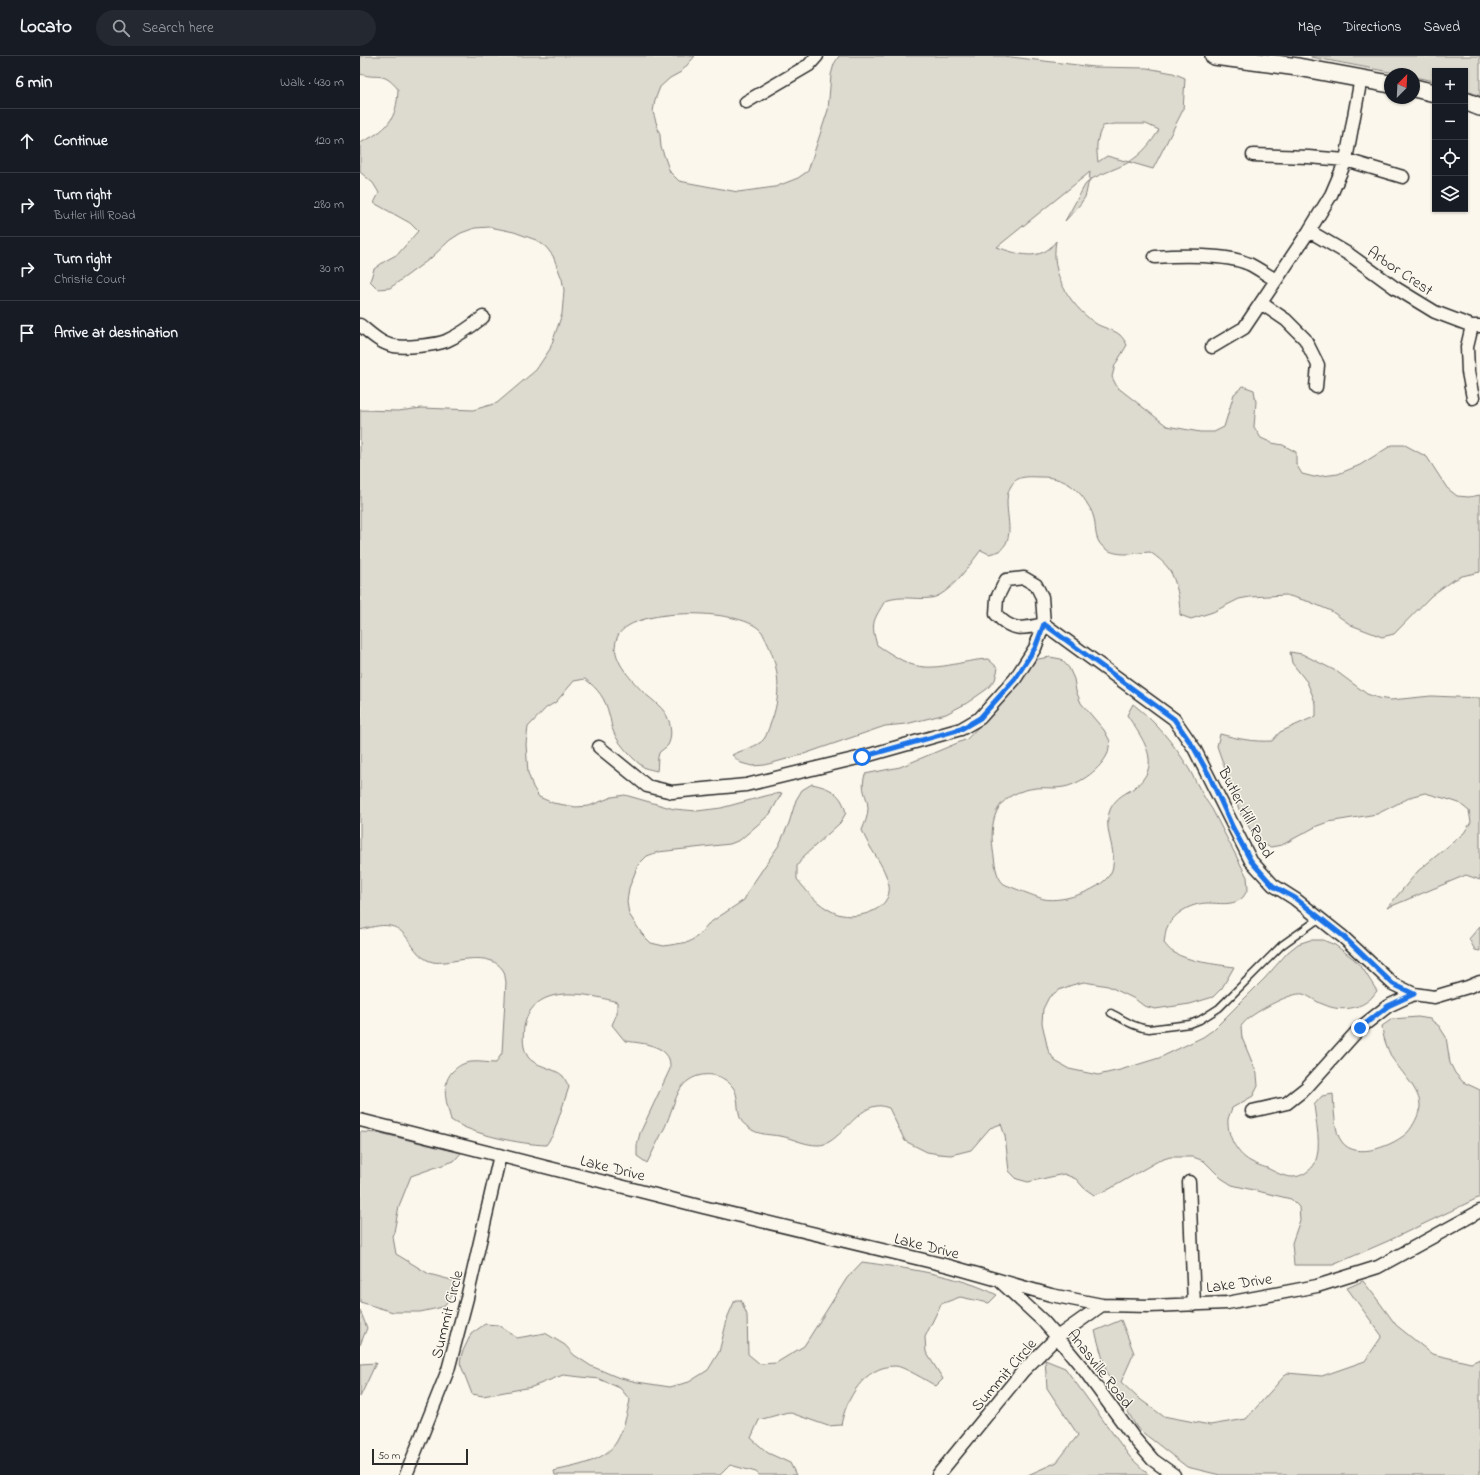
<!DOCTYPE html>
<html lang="en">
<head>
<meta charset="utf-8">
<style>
	body { margin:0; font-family:"Indie Flower",sans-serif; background:#242831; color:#f1f3f6 }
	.controls { position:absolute; right:12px; top:12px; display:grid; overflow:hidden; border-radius:0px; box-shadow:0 1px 3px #0004 }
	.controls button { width:36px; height:36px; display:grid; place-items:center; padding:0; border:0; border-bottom:1px solid #363941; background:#171b24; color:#f1f3f6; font:20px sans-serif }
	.compass { position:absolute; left:1024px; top:12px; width:36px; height:36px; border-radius:50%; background:#171b24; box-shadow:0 1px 3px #0004; rotate:24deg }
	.scale { position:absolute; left:12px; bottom:10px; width:96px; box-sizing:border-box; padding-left:4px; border:2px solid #2b2b2b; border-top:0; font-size:11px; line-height:14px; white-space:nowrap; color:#2b2b2b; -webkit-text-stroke:3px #fbf7ec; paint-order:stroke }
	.stop { position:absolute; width:12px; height:12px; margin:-9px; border:3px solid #1a73e8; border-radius:50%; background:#fff }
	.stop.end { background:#1a73e8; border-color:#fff; box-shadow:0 1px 4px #0008 }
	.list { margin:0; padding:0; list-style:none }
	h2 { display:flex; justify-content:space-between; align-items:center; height:52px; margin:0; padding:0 16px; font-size:17px }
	h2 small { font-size:13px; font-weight:400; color:#9ea1a6 }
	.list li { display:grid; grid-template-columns:26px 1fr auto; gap:12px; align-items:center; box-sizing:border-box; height:64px; padding:0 16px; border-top:1px solid #363941 }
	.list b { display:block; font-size:15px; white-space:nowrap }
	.list p { margin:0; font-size:13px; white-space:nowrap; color:#9ea1a6 }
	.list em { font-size:13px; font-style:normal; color:#9ea1a6 }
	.icon { flex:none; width:22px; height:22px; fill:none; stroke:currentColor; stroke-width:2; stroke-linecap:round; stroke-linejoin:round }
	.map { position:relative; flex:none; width:1120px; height:1419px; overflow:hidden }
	header { display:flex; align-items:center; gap:24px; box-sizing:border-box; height:56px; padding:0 20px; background:#171b24; border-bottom:1px solid #363941 }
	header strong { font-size:19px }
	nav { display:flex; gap:22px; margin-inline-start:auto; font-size:14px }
	.search { width:280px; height:36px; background:#242831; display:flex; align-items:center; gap:10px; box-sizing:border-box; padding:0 14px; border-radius:22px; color:#9ea1a6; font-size:15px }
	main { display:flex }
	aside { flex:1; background:#171b24 }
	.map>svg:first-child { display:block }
</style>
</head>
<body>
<header>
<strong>Locato</strong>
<div class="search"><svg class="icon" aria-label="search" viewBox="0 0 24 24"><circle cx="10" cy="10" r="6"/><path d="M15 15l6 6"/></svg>Search here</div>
<nav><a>Map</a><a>Directions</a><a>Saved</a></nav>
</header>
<main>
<aside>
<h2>6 min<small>Walk · 430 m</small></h2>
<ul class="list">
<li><svg class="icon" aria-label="ahead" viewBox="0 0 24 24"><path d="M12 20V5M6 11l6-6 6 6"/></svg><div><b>Continue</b></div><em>120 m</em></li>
<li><svg class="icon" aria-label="right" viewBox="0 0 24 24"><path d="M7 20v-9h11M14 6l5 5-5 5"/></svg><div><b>Turn right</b><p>Butler Hill Road</p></div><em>280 m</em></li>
<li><svg class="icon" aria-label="right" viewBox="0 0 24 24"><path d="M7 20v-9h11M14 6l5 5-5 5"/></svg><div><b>Turn right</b><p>Christie Court</p></div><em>30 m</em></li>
<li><svg class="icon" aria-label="arrive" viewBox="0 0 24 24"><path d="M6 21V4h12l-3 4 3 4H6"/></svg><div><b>Arrive at destination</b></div></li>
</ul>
</aside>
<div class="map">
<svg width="1120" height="1419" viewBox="0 0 1120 1419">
	<rect width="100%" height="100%" fill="#fbf7ec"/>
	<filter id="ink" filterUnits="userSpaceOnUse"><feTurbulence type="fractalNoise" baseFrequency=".025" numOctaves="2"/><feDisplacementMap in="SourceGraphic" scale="8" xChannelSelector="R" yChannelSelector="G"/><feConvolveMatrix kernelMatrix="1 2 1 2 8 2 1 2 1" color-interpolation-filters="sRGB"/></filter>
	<g filter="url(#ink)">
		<!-- green -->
		<path fill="#dddad0" stroke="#84827e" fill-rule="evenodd" d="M0,0H335L321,16L310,22L300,31L295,44L293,56L300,79L301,91L310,116L319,125L378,136L415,131L438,122L448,115L468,54L471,19L474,8L479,0H643L734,11L787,12L813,17L825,22L823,54L793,113L769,106C762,111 732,121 729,125C727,130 727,136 725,141C720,150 712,157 705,165L725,129L729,125L730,116L637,191C657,198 681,207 696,185C690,218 709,248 735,267C742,272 753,273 760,279C763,282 765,285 767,289L755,309L752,321L757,331L807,370L840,376H854L864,371L874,338L883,330L894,334L896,346L894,371L901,382L912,387L923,389L936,396V408L942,418L954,421L978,418L1000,409L1032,389H1045L1067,401L1087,432L1097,440L1109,441L1120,439V516L1102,520L1090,526L1071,540L1034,578L1022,581L991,569L971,555L950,546L926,539L890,541L879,543L853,556L831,563L820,559C820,545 817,526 809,513C804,506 797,501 790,496C775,497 756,502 743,491C733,482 737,470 733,459C732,456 730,452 728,449C717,430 702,421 681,421C673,421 660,419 654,426C639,442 654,467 647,485C646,489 642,492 640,495L629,498L621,494C610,508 589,540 571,542C553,544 543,539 525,545C514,564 510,566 517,589C528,596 538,603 550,608C575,617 602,604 628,603L638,612L635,624L627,633L607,647L586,658L546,668L525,670L441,699L405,709L392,710L381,707L372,699C381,694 398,691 404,683C407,679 408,673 410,669C422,640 420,612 406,584C404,581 403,576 400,574C380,552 268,550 257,582C249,602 271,623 283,636C293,645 305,652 309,665C311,672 312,682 308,689C306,692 301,694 299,697C297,702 298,710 297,715C293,714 288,713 285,712C275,706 258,687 254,677C251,671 251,664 249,658C245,642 238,633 225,623L214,625L196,646L186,652L168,671L166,688L168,717L173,731L179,741L193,747L216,751L229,750L252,741L265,739L314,753L337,755L361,752L409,739L422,737L410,758L380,784L370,788L298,796L287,800L278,809L269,832L267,846L269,858L282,878L291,887L304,890L329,886L339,879L348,868L384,844L390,832L419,789L429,767L436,744L442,734L452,728C471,732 482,738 486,757L480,767L444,800L437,810V823C447,836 458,849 473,856C492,866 533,856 529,829C524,807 509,794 502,774C505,767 508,760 508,752C507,737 500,736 505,718L540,711L607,683L656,631L669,611L678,603L690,601L701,603L709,612L714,623L716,635L721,647L744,674L750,685C749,689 749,693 748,697C741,713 720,728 704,731C695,733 685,731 676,732C638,737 629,759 633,794C635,805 635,821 644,828C648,830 679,842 684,843C703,847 746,833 752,814C758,794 742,774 750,754C754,744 762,739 771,734C805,711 784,685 767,659L773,648C795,665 815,689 829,713C837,727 843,741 852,753L887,821L888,833C886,836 884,841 881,843C871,850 859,847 848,847C831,847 812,858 806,874C805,878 805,883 804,887C807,890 809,894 813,896C829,906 855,908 874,911L862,932L853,941L830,948L795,953L784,950L775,943L748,930L724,926L712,929L699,934L689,941L683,953L682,967L688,994L695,1005L709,1013L738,1019L760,1014L799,1002L843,981L853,974L905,922L928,896L938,888L950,884H963L975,889L994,903L1003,913L1017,935C1014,938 1012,942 1009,944C997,954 978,955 965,949C957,947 950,940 943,938C931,936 899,954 889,962C886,964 884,967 881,970L882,982L897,1018L898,1030L893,1040L872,1052C871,1055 869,1060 868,1063C867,1079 876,1097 890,1105C895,1108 901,1110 907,1112C915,1116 924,1121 933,1121C941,1121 952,1114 955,1107C962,1089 956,1068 954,1049L962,1040L973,1038C974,1050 974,1077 982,1086C996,1105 1035,1089 1048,1076C1053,1070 1059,1059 1060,1051C1061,1035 1041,1016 1032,1002C1027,992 1023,982 1022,970L1032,963L1058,961L1070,963L1079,970L1086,981L1090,1007L1095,1017L1103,1026L1120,1034V1141L1028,1185L973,1209H934L932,1187L940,1164L939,1151L931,1143L872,1129L861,1122L844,1105L833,1101H810L798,1105L746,1135L734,1139L724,1132L716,1123L704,1118L668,1126L657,1123L649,1115L645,1080L641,1068L630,1072L611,1094L591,1099L579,1098L567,1096L545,1085L529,1052C525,1051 521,1049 517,1050C495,1052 478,1090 458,1089C446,1089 436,1084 425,1081C413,1078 397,1080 388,1071C386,1069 382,1067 381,1064C376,1054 380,1039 372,1030C359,1014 333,1015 321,1032C315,1041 310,1060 305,1071C299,1083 293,1095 287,1107L277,1100V1089L280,1077L310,1013C310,1010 310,1006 309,1003C303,988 279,987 265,985L252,969L257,957V946C225,937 173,926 164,971C163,982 162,991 168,1001C174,1010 195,1012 203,1020C205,1023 207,1027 209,1031L193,1079L186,1089C160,1088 113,1079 91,1064C87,1048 80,1030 92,1016C98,1010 103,1007 111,1006C119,1005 128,1007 136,1007L142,997L146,926C145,922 145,917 143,914C131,896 103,904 85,906C82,906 77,907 73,906C51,901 50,873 30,870C20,868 9,872 0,874V354L38,355L62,352L113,354L137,347L176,314L190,293L202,258L204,234L202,223L193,200L186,191L176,184L154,176L130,171L115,172L101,177L90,184L71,202L30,232L18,233L10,225L14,213L25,205L38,198L58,175L50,167L14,147L19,137L13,127L0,116V87C27,74 37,64 38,33C22,14 19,24 0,18ZM755,68H786L799,74C791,87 782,98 769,106L747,100L738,106C736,91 736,83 743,70Z
			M951,0H1120V40L1105,34V15H1075V25L1054,21V18H1040L951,1Z
			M930,596L942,598L976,615L1007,638L1018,642L1031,644L1071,640L1120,642V824L1106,819L1027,852L1058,815L1104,777L1111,766L1109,755L1099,747L1087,743L1065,737L1053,740L1017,758L968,766L957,770L922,789L911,791L900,788L881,759L857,690L860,678C879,683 893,686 912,685L920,676L956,660V649L952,638L947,626L932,607Z
			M1120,870V895L1115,894L1109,883Z
			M0,1076L20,1077L101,1097L94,1105L51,1120L39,1150L33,1181L36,1198L69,1218L95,1225V1236L83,1251L60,1256H33L0,1246Z
			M502,1206C544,1212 599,1219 637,1239L629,1247L600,1241L581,1248L565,1281L566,1296L583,1323L576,1330C569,1326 541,1309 535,1310C504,1310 486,1343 481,1369L468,1370L428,1356L399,1364L391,1382L408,1397L430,1407L436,1419H399L396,1416L370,1409L360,1419H195L194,1415C215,1410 245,1406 257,1385C264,1373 267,1357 270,1344L260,1332L239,1323L203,1319L172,1331L123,1340L112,1338L100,1307L102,1297L111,1278L125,1268L138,1269L157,1282L185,1277L205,1289L214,1299L231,1310L257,1321L277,1326L310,1331L329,1326L348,1314L359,1296L368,1260L375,1244H381L387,1259L388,1298L400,1308L416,1307L444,1290L487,1222Z
			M1003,1225L1014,1239L1036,1269L1072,1298L1111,1307L1120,1303V1419H860L827,1411L777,1372L747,1318L735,1275L761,1264L774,1297L761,1326L777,1341L803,1360L850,1369L886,1363L927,1317L962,1320L1005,1305L1022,1280L987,1232Z
			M0,1254L7,1272L0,1289Z
			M685,1304L705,1312L770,1401L789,1419H668L697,1406L718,1379L687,1332Z
			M16,1307L1,1339L0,1341V1308Z"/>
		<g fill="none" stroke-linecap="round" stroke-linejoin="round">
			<!-- lane casing -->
			<g stroke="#2b2b2b" stroke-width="9">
				<path id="lane" d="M751,957C763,963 775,972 789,973L830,968L840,964L859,952L922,889L960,862"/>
			</g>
			<!-- street casing -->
			<g stroke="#2b2b2b" stroke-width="15">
				<path id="street" d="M386,46L449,9L457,0
					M893,99L948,101L986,104L1043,121
					M949,175L990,199L1034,231L1075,256L1112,270H1120
					M795,201C820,199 867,198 889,208C899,213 907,219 916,224
					M901,247L926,264L945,283L958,309L956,331
					M0,269C10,277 21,288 34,290C45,292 76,289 86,285C100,279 112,270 123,261
					M1112,270L1107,291L1108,316L1113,342
					M852,291L884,272L949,175L971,139L986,104L1001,22
					M664,522L676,529L682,541L684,568C663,573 651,576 636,558L637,542L646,524Z
					M239,691L287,730L312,736L386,729L502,701L601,673L620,662L655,623L675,592L684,568L814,663L834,692L891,805L913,829L935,843L983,881L1033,928L1054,938L1074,941L1108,931L1120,926
					M892,1055L927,1047L946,1032L1000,972L1028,950L1054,938
					M0,1064L343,1151L589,1210L691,1239L742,1249L790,1250L867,1247L957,1230L1018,1211L1120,1155
					M829,1126L834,1249
					M641,1226L683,1265L697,1281L725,1315L774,1382L793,1404L814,1419
					M46,1419L88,1314L107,1242L140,1099
					M578,1419L663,1315L697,1281L742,1249"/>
			</g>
			<!-- secondary casing -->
			<g stroke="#2b2b2b" stroke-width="20">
				<path id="secondary" d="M854,0L938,11L1030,28
					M1054,32L1075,37
					M1105,45L1120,51"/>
			</g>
			<!-- lane -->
			<use href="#lane" stroke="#fbf7ec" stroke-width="6"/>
			<!-- street -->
			<use href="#street" stroke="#fbf7ec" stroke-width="12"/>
			<!-- secondary -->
			<use href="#secondary" stroke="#fbf7ec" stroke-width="17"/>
		</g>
	</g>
	<g fill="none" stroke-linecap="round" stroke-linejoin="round" filter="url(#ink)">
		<!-- route -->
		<path stroke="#1a73e8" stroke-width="5" d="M502,701L601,673L620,662L655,623L675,592L684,568L814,663L834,692L849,719L873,772L891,805L898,813L913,830L935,842L983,880L1033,928L1054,938L1028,950L1000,972"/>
	</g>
	<g text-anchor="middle" stroke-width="3" stroke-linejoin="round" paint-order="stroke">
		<!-- street labels -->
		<g font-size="16" fill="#2b2b2b" stroke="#fbf7ec">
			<text transform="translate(1041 214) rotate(34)" y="6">Arbor Crest</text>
			<text transform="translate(887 756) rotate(62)" y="6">Butler Hill Road</text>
			<text transform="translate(253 1111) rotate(14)" y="6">Lake Drive</text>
			<text transform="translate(567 1189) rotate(14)" y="6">Lake Drive</text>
			<text transform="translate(879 1226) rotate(-8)" y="6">Lake Drive</text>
			<text transform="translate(86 1258) rotate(-76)" y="6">Summit Circle</text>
			<text transform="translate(741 1312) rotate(52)" y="6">Anasville Road</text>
			<text transform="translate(643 1318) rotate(-49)" y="6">Summit Circle</text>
		</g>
	</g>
</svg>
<div class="controls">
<button>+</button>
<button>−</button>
<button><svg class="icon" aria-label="locate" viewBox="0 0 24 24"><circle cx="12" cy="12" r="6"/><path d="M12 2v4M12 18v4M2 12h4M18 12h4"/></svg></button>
<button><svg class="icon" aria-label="layers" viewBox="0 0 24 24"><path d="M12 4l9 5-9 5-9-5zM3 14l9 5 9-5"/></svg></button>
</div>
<svg class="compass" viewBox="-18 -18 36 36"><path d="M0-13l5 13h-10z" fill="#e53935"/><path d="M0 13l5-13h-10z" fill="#9ea1a6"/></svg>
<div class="scale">50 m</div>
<div class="stop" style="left:502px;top:701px"></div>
<div class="stop end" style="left:1000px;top:972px"></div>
</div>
</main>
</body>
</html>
